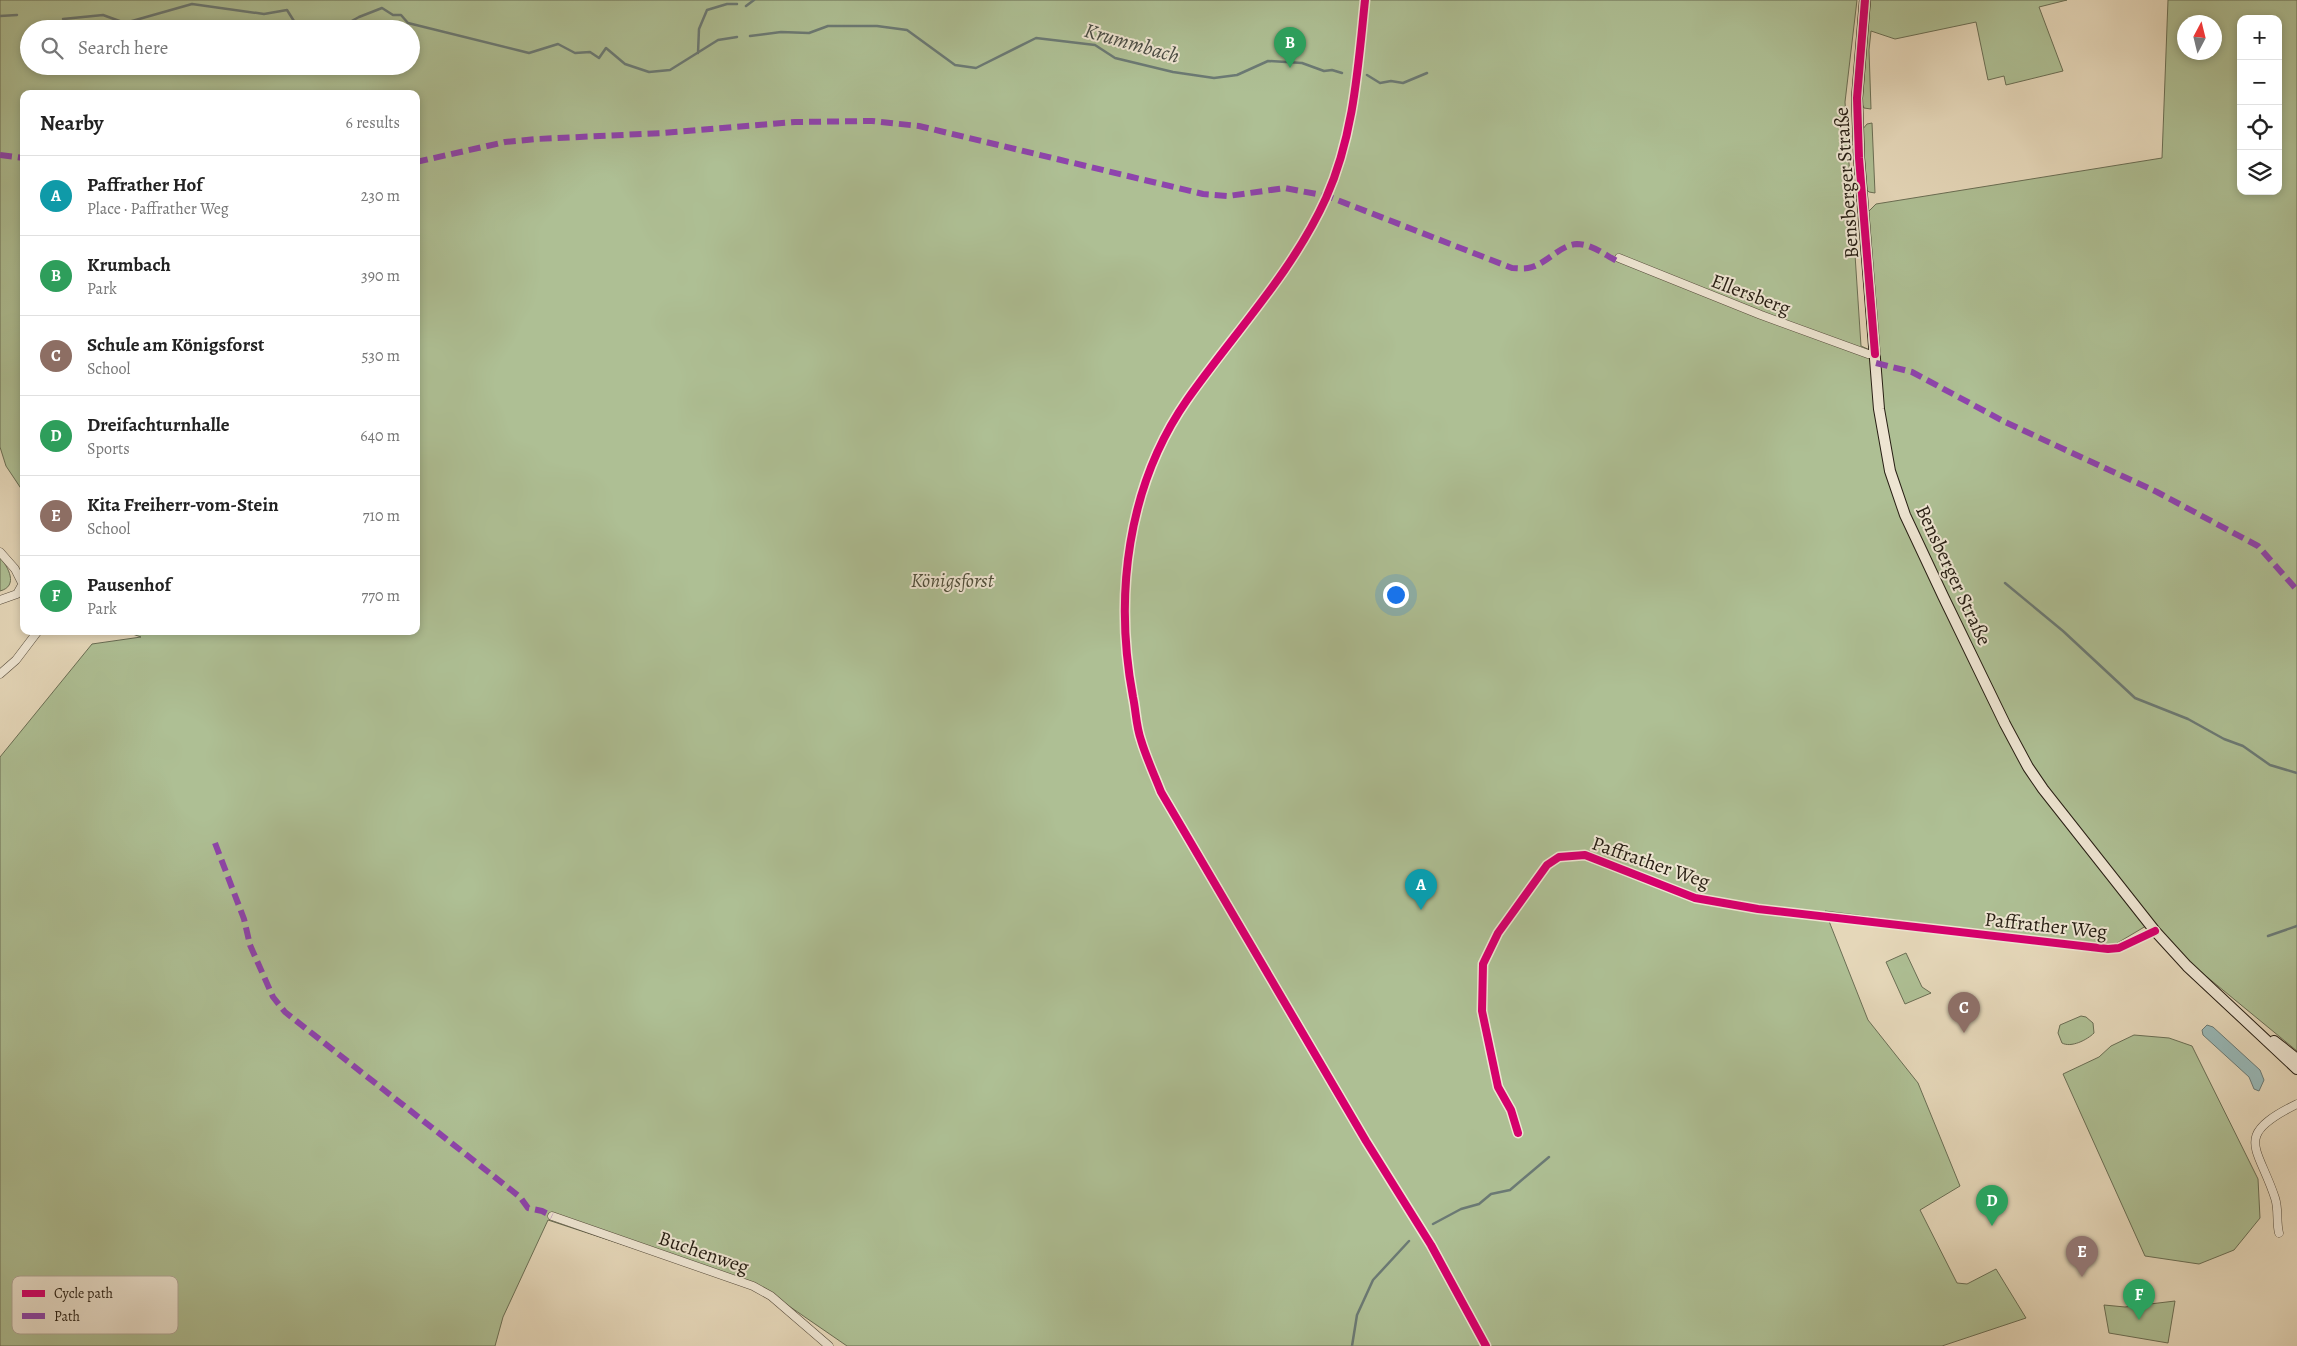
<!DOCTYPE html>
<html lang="en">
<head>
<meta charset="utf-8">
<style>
	body { margin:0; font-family:Alegreya,serif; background:#f2f2f2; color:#222 }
	.controls { position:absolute; right:15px; top:15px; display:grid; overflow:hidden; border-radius:10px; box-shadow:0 2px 8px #0003 }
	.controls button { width:45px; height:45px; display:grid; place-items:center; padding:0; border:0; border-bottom:1px solid #e0e0e0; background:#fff; color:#222; font:25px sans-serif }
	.compass { position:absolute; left:2177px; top:15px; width:45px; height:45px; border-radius:50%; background:#fff; box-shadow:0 2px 8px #0003; rotate:7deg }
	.you { position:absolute; left:1395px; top:594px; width:18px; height:18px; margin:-12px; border:4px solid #fff; border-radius:50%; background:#1a73e8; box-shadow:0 0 0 8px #1a73e833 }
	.badge { display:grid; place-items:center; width:32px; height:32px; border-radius:50%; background:#ea580c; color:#fff; font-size:16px; font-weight:700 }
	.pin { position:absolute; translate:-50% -41px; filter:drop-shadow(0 1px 2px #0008) }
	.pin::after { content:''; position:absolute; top:26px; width:18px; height:15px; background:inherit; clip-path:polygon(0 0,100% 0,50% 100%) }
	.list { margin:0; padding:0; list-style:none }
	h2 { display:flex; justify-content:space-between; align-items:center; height:65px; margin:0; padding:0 20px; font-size:21px }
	h2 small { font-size:16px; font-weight:400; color:#767676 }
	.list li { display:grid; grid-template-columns:32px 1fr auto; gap:15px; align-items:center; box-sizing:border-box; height:80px; padding:0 20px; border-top:1px solid #e0e0e0 }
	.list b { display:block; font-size:19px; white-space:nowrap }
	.list p { margin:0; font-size:16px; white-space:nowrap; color:#767676 }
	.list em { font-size:16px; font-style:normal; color:#767676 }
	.icon { flex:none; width:28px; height:28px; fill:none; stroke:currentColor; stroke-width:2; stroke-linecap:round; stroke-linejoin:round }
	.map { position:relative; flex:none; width:2297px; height:1346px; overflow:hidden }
	.search { position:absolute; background:#fff; box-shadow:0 2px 8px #0003; left:20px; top:20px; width:400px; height:55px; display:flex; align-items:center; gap:12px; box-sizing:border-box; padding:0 18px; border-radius:28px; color:#767676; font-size:19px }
	.panel { position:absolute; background:#fff; box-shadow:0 2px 8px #0003; left:20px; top:90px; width:400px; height:545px; border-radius:10px }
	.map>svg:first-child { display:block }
</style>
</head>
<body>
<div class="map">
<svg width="2297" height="1346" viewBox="0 0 2297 1346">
	<rect width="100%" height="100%" fill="#e5d7b9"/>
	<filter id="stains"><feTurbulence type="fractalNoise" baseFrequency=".004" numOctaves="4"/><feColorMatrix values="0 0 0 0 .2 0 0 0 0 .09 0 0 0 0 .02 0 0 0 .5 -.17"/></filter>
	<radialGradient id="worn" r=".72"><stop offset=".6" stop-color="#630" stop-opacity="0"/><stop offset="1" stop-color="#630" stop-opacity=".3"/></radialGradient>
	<!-- green -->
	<path fill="#aebf94" stroke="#6a6e54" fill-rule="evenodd" d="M0,0H1857L1845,102L1861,346L1879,354L1868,212L1876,204L2162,158L2168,0H2297V1051L2184,958L2151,923L2114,945L1979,931L1825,911L1868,1020L1918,1083L1960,1186L1920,1210L1957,1283L1967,1284L1996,1269L2026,1318L1942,1346H847L770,1293L548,1220L503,1317L495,1346H0V757L92,644L141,637L124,631H416V94H24V493L6,466L0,447ZM2241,19H2278V191H2241ZM2184,22H2214V52H2184ZM29,29H411V66H29Z
		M1870,0H2067L2039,7L2063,71L2006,85L2004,76L1988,80L1976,22L1895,39L1871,31L1869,50L1871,109L1864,108L1861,102Z
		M1872,123L1875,193L1869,192L1866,189L1862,130L1867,124Z
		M0,557C8,567 19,586 0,591Z
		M1906,953L1922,987L1931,993L1905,1004L1886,962Z
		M2081,1016L2086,1017L2093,1023L2094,1033C2087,1040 2071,1048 2062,1043L2058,1033L2060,1025Z
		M2134,1035L2169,1038L2192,1046L2258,1179L2260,1218L2234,1250L2199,1264L2145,1256L2063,1074L2099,1057L2111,1046Z
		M2175,1301L2168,1343L2109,1333L2104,1305L2125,1307Z"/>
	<!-- water -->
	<path fill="#98b8b7" stroke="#6b7a75" d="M2207,1025L2213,1027L2260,1070L2264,1080L2259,1091L2254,1089L2249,1077L2203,1035L2202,1030Z"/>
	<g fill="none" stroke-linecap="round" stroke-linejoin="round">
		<!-- stream -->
		<path stroke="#6b7a75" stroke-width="2.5" d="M746,6L754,0
			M0,16L17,15
			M63,19L103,15L125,23L192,4L264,14L287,10L299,29
			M337,29L359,17L382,8L393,15H401L408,23L529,53L558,44L575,53L590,52L599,58L606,48L625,64L649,72L670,70L718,40L737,37
			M750,36L781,32L809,33L828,26H877L907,30L955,65L976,68L1036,38L1095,45L1115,58L1173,72L1214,78L1237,75L1268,61L1302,63L1324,71L1332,70L1342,73
			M698,53L699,29L707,10L727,4H737
			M1367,75L1380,83L1391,81L1403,83L1427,73
			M2005,583L2063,631L2135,698L2188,719L2224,739L2243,746L2270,765L2297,773
			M2268,936L2297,926
			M1433,1224L1461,1209L1479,1204L1491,1194L1510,1190L1549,1157
			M1352,1346L1357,1315L1373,1280L1409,1241"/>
		<!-- street casing -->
		<g stroke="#564c3c" stroke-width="9">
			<path id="street" d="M1619,258L1761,315L1868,354H1875
				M0,552L15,569L24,587
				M0,600L17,594L22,585
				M0,674L16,660L38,631
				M1518,1133L1511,1110L1498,1087L1482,1011L1483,964L1498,933L1547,865L1559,857L1585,855L1695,898L1758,909L2108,949L2119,948L2155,931
				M552,1216L753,1286L771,1296L829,1346
				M2279,1233C2276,1221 2279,1210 2275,1198C2258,1146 2232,1136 2297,1104"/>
		</g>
		<!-- secondary casing -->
		<g stroke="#271e13" stroke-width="12">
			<path id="secondary" d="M1865,0L1857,98L1859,158L1879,409L1890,471L1905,515L1943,596L2005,724L2028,767L2043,789L2155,931L2187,966L2297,1069
				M2274,1041L2297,1059"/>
		</g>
		<!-- street -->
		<use href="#street" stroke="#eee5d2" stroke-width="8"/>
		<!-- secondary -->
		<use href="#secondary" stroke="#eee5d2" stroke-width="10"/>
		<!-- quiet -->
		<path stroke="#8e44ad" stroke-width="6" stroke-dasharray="12 6" stroke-linecap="butt" d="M0,155L24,158
			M416,162L505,142L537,139L663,133L795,122L872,121L919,126L1203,194L1228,196L1285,188L1327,196L1512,268C1517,268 1523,269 1528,268C1546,265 1559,245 1577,244C1592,244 1605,255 1617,261L1619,258
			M1876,363L1912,372L2005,422L2157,492L2258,546L2297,590
			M215,843L244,919L250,945L273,997L285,1012L520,1197L528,1208L542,1211L552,1216"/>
		<!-- cycleway casing -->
		<g stroke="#eee5d2" stroke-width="11">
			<path id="cycleway" d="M1365,0C1358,67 1354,135 1326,198C1292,273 1234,333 1187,400C1127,486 1114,596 1133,697C1136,711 1136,726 1141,740C1146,757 1154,774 1161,792L1366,1141L1431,1245L1486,1346
				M1865,0L1857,98L1859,158L1875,354
				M1518,1133L1511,1110L1498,1087L1482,1011L1483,964L1498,933L1547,865L1559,857L1585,855L1695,898L1758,909L2108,949L2119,948L2155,931"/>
		</g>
		<!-- cycleway -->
		<use href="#cycleway" stroke="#d6006c" stroke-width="8"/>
	</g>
	<g text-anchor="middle" stroke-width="4" stroke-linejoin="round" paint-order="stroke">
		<!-- street labels -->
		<g font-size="20" fill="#271e13" stroke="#eee5d2">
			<text transform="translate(1846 183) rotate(-94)" y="7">Bensberger Straße</text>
			<text transform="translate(1751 294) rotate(21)" y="7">Ellersberg</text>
			<text transform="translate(1954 575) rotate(65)" y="7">Bensberger Straße</text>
			<text transform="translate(1651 862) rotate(19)" y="7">Paffrather Weg</text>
			<text transform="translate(2046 925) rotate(6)" y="7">Paffrather Weg</text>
			<text transform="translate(704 1252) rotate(19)" y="7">Buchenweg</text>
		</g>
		<!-- park labels -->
		<g font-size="20" font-style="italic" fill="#504e3a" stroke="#eee5d2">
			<text x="952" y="587">Königsforst</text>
		</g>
		<!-- water labels -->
		<g font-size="21" font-style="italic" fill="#494c44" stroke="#eee5d2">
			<text transform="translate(1132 43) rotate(16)" y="7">Krummbach</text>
		</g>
	</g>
	<!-- legend -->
	<rect x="12" y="1276" width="166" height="58" rx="8" fill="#eee5d2" stroke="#b2a999" stroke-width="1"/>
	<rect x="22" y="1290" width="23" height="7" fill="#d6006c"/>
	<rect x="22" y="1313" width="23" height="6" fill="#8e44ad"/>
	<g font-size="14" fill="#271e13">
		<text x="54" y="1298">Cycle path</text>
		<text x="54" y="1321">Path</text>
	</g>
	<rect width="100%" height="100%" filter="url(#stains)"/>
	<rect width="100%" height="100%" fill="url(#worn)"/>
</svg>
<div class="controls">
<button>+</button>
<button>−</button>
<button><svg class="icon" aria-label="locate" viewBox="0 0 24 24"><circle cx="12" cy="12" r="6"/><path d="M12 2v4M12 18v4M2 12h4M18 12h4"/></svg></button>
<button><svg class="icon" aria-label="layers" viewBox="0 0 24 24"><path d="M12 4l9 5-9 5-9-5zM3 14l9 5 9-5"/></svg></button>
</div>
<svg class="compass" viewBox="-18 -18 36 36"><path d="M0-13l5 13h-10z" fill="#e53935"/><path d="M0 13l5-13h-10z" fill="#767676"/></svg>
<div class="you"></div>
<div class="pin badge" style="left:1421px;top:910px;background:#0f9aa8">A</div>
<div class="pin badge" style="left:1290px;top:68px;background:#2e9e5b">B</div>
<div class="pin badge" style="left:1964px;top:1033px;background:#8d6e63">C</div>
<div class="pin badge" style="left:1992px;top:1226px;background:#2e9e5b">D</div>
<div class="pin badge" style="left:2082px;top:1277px;background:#8d6e63">E</div>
<div class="pin badge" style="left:2139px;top:1320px;background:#2e9e5b">F</div>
<div class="search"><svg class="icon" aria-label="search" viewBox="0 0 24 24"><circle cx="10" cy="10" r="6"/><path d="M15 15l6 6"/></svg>Search here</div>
<section class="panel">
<h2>Nearby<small>6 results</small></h2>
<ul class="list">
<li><span class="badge" style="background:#0f9aa8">A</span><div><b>Paffrather Hof</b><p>Place · Paffrather Weg</p></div><em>230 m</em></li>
<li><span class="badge" style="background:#2e9e5b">B</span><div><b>Krumbach</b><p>Park</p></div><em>390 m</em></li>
<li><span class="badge" style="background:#8d6e63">C</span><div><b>Schule am Königsforst</b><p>School</p></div><em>530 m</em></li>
<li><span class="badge" style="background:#2e9e5b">D</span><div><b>Dreifachturnhalle</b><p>Sports</p></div><em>640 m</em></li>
<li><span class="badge" style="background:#8d6e63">E</span><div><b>Kita Freiherr-vom-Stein</b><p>School</p></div><em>710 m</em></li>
<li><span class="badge" style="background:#2e9e5b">F</span><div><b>Pausenhof</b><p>Park</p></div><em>770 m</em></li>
</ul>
</section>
</div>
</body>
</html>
